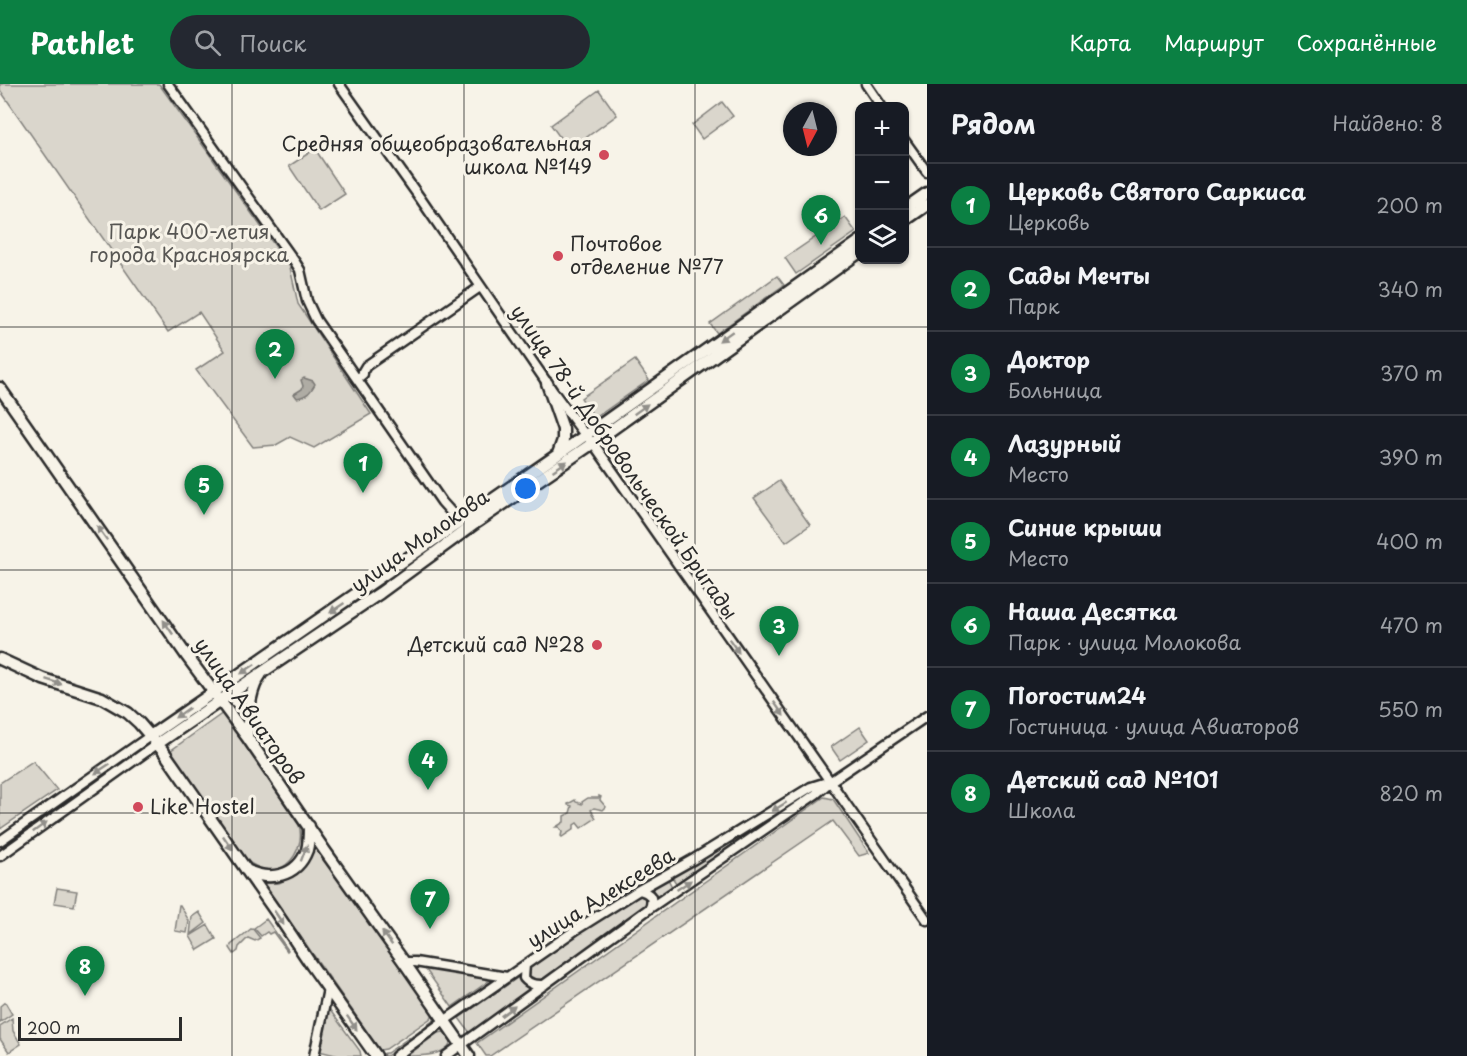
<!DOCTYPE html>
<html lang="ru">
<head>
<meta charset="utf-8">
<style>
	body { margin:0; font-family:"Playpen Sans",sans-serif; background:#242831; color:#f1f3f6 }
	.controls { position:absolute; right:18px; top:18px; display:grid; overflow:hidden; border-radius:12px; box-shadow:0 2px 4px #0004 }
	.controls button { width:54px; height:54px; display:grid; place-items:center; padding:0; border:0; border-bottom:2px solid #363941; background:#171b24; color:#f1f3f6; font:30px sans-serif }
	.compass { position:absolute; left:783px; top:18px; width:54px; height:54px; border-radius:50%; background:#171b24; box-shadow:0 2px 4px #0004; rotate:187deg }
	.scale { position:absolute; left:18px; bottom:15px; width:164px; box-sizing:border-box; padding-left:6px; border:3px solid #2b2b2b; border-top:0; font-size:16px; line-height:21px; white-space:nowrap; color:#2b2b2b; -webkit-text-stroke:4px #f7f3e8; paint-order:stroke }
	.you { position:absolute; left:526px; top:405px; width:21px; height:21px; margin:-15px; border:4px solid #fff; border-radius:50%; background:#1a73e8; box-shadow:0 0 0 9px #1a73e833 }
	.badge { display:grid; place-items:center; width:39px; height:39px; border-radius:50%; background:#0b8043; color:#fff; font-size:20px; font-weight:700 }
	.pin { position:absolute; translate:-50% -50px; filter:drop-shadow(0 2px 3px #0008) }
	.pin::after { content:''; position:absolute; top:32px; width:21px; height:18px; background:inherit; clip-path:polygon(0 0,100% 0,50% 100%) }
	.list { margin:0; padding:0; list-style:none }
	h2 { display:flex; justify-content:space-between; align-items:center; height:78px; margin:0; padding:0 24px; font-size:26px }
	h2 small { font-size:20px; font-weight:400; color:#9ea1a6 }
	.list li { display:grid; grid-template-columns:39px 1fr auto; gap:18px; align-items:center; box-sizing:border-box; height:84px; padding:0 24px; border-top:2px solid #363941 }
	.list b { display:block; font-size:22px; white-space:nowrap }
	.list p { margin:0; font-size:20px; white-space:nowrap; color:#9ea1a6 }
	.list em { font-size:20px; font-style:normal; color:#9ea1a6 }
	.icon { flex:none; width:33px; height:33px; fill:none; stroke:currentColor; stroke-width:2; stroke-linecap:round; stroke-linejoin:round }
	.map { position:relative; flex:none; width:927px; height:972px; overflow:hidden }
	header { display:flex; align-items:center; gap:36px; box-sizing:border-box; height:84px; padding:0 30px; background:#0b8043; color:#fff }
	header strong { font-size:28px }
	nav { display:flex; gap:33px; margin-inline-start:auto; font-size:21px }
	.search { width:420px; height:54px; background:#242831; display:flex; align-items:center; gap:15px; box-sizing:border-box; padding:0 21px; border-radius:33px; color:#9ea1a6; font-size:22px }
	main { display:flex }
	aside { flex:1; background:#171b24 }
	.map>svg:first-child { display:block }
</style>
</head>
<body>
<header>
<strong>Pathlet</strong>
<div class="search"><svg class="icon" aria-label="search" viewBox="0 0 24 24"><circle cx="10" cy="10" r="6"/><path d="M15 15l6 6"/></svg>Поиск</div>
<nav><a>Карта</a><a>Маршрут</a><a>Сохранённые</a></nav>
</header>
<main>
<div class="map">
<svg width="927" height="972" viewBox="0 0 927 972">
	<rect width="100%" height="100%" fill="#f7f3e8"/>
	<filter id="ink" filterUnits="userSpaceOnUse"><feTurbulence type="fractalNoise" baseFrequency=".0167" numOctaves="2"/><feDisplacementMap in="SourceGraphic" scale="12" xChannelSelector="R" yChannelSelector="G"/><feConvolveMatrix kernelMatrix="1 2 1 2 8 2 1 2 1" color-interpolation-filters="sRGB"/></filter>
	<g filter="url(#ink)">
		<!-- green -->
		<path fill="#dad6cc" stroke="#82807c" stroke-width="1.5" d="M0,0H159L290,183L298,220L371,330L314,364L290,353L276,361L253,363L196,286L225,267L199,228L168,248L0,6Z
			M599,6L617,31L569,66L551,41Z
			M722,18L733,32L702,55L692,41Z
			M315,65L345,110L319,127L289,82Z
			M845,133L856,148L796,190L785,174Z
			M777,192L784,201L717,249L710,240Z
			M635,276L649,296L595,334L581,314Z
			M779,397L810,441L786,458L754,414Z
			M223,629L299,741C305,761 291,788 267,786C261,786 254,781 248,778L170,667Z
			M860,643L869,656L840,676L831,663Z
			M33,677L57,706L0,745V699Z
			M599,712L601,713L600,716L606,723L603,726L594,724L591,726L596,734L581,744L577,739L574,741V745L562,753L561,752L562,748L559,743H556L564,738V732L570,729L572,722L568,721V720L575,716L576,718L582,720V718L588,714H599Z
			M824,713L833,715L869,769L859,772L833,737L490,972H486L477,959Z
			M744,752V753L676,799L672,793Z
			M314,762L433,930L431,934L386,965L380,966L263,799H279L295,791L307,780Z
			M668,795L672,803L654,815L649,807Z
			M57,804L77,807L74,822L54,819Z
			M643,811L646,814L647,818L644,822L539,898L528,896V884L577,850L634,815Z
			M179,821H180L189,837L187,849L175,847Z
			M199,828L206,839L190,851L192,833Z
			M266,835L288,866L287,867L273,848L269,850L267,848L261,852L254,844Z
			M208,841L216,855L198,866L190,852Z
			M252,844L260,854L255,857L248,854L239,863L238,867L234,870L230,864L231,861Z
			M424,883L493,894L452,923Z
			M520,892L523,900L531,907L470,949L459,934Z
			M5,918L12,930L0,938V922Z
			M327,922L360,967L361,972H339L319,967Z
			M435,933L437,934L436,937L387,972H384L383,970L385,969H387L434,936Z
			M12,934L13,947L21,960L9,968L0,955V942Z
			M444,948L449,952L451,958C445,972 422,972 407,972L438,949Z"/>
		<!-- water -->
		<path fill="#afaca4" stroke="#7a7874" stroke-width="1.5" d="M304,294L313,297L315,300C310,309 307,312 297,314L294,310L302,305L303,302L301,296Z"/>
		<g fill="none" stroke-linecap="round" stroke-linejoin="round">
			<!-- minor casing -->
			<g stroke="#2b2b2b" stroke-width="13">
				<path id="minor" d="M168,0L295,178L300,186L307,217L316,236L442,418L460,438
					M339,0L420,114L554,309L585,351L593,359C704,519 816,677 927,836
					M866,0L881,22
					M904,56L927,88
					M357,295L363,290V287L366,282L480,203
					M0,757L150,652
					M0,772L157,660
					M639,806C650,809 654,813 650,824
					M404,878H415L507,893
					M525,881L524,894C530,901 535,901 544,901
					M314,972L328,905
					M396,972L444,937L577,845L639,806L694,775L811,703L827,698
					M446,972L650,824L816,710L831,697L927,632"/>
			</g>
			<!-- major casing -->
			<g stroke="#2b2b2b" stroke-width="15">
				<path id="major" d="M904,125L927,109
					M904,137L927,121
					M547,299L563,345V356L558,370
					M0,304L186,571L247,653L325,767L404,878L469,972
					M0,575L43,595L102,614L128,629L139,639L164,668L275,827L312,882L376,972
					M150,652L573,360L860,157
					M247,653C249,631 248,608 261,590
					M157,660L233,608L380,509L477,438L593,359L860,168
					M246,786C269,798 297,793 307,766C309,759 309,750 309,742"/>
			</g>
			<!-- minor -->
			<use href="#minor" stroke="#f7f3e8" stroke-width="8"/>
			<!-- major -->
			<use href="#major" stroke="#f7f3e8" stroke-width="10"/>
		</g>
		<!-- one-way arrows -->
		<defs><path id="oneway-solid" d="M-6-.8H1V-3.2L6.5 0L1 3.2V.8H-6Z" transform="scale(1.5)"/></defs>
		<g fill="#918f8a">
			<use href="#oneway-solid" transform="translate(726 252) rotate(144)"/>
			<use href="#oneway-solid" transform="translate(641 325) rotate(-36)"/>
			<use href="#oneway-solid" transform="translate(560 382) rotate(-34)"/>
			<use href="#oneway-solid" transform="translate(102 449) rotate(-125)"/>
			<use href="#oneway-solid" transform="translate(337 524) rotate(146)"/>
			<use href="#oneway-solid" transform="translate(168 543) rotate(-124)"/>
			<use href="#oneway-solid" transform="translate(734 562) rotate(55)"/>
			<use href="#oneway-solid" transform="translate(248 585) rotate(146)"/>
			<use href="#oneway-solid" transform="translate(54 598) rotate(18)"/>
			<use href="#oneway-solid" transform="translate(779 625) rotate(55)"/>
			<use href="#oneway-solid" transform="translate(182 629) rotate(145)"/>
			<use href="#oneway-solid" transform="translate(102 685) rotate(146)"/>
			<use href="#oneway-solid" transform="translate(779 723) rotate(148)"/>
			<use href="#oneway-solid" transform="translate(40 743) rotate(-36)"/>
			<use href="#oneway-solid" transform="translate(228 759) rotate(56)"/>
			<use href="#oneway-solid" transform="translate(304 769) rotate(-69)"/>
			<use href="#oneway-solid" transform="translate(684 801) rotate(-34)"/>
			<use href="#oneway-solid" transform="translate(279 834) rotate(56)"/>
			<use href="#oneway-solid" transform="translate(387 854) rotate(-126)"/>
			<use href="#oneway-solid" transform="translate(508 927) rotate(-36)"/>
			<use href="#oneway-solid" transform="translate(352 939) rotate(55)"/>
		</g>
	</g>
	<!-- grid -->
	<path fill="none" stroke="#2b2b2b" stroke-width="1.5" stroke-opacity="0.55" d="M232,0V972M464,0V972M695,0V972M0,243H927M0,486H927M0,729H927"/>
	<!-- markers -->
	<g fill="#d1495b" stroke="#f7f3e8" stroke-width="2">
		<circle cx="604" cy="71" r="6"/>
		<circle cx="558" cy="172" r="6"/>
		<circle cx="597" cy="561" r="6"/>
		<circle cx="138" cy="723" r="6"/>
	</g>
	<g text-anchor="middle" stroke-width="6" stroke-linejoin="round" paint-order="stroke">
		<!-- poi labels -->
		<g font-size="20" fill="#2b2b2b" stroke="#f7f3e8" text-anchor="end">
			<text x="592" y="67">Средняя общеобразовательная<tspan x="592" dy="23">школа №149</tspan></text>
			<text x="570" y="167" text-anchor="start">Почтовое<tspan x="570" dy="23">отделение №77</tspan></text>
			<text x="585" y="568">Детский сад №28</text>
			<text x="150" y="730" text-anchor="start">Like Hostel</text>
		</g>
		<!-- park labels -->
		<g font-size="20" fill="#575653" stroke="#f7f3e8">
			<text x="189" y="155">Парк 400-летия<tspan x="189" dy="23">города Красноярска</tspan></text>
		</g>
		<!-- street labels -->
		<g font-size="20" fill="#2b2b2b" stroke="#f7f3e8">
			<text transform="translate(624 378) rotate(55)" y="7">улица 78-й Добровольческой Бригады</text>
			<text transform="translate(420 457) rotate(-35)" y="7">улица Молокова</text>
			<text transform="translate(249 627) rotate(55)" y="7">улица Авиаторов</text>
			<text transform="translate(601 814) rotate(-32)" y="7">улица Алексеева</text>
		</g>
	</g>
</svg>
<div class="controls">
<button>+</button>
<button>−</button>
<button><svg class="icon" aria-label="layers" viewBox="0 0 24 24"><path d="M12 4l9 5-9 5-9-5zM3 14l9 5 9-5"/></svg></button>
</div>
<svg class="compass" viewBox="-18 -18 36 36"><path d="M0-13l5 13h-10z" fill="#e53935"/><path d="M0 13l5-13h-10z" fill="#9ea1a6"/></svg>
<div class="scale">200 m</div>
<div class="you"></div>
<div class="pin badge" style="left:363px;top:409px">1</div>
<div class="pin badge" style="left:275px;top:295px">2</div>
<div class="pin badge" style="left:779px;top:572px">3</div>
<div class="pin badge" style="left:428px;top:706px">4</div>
<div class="pin badge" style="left:204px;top:431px">5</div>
<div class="pin badge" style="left:821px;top:161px">6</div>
<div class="pin badge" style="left:430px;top:845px">7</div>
<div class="pin badge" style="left:85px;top:912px">8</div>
</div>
<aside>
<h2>Рядом<small>Найдено: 8</small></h2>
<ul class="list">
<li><span class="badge">1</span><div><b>Церковь Святого Саркиса</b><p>Церковь</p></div><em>200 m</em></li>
<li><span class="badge">2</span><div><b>Сады Мечты</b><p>Парк</p></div><em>340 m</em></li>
<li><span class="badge">3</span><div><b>Доктор</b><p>Больница</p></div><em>370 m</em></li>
<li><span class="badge">4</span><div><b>Лазурный</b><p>Место</p></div><em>390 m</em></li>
<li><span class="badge">5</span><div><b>Синие крыши</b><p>Место</p></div><em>400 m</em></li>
<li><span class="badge">6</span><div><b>Наша Десятка</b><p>Парк · улица Молокова</p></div><em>470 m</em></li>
<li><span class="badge">7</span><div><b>Погостим24</b><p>Гостиница · улица Авиаторов</p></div><em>550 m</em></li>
<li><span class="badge">8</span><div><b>Детский сад №101</b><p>Школа</p></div><em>820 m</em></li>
</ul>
</aside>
</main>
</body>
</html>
